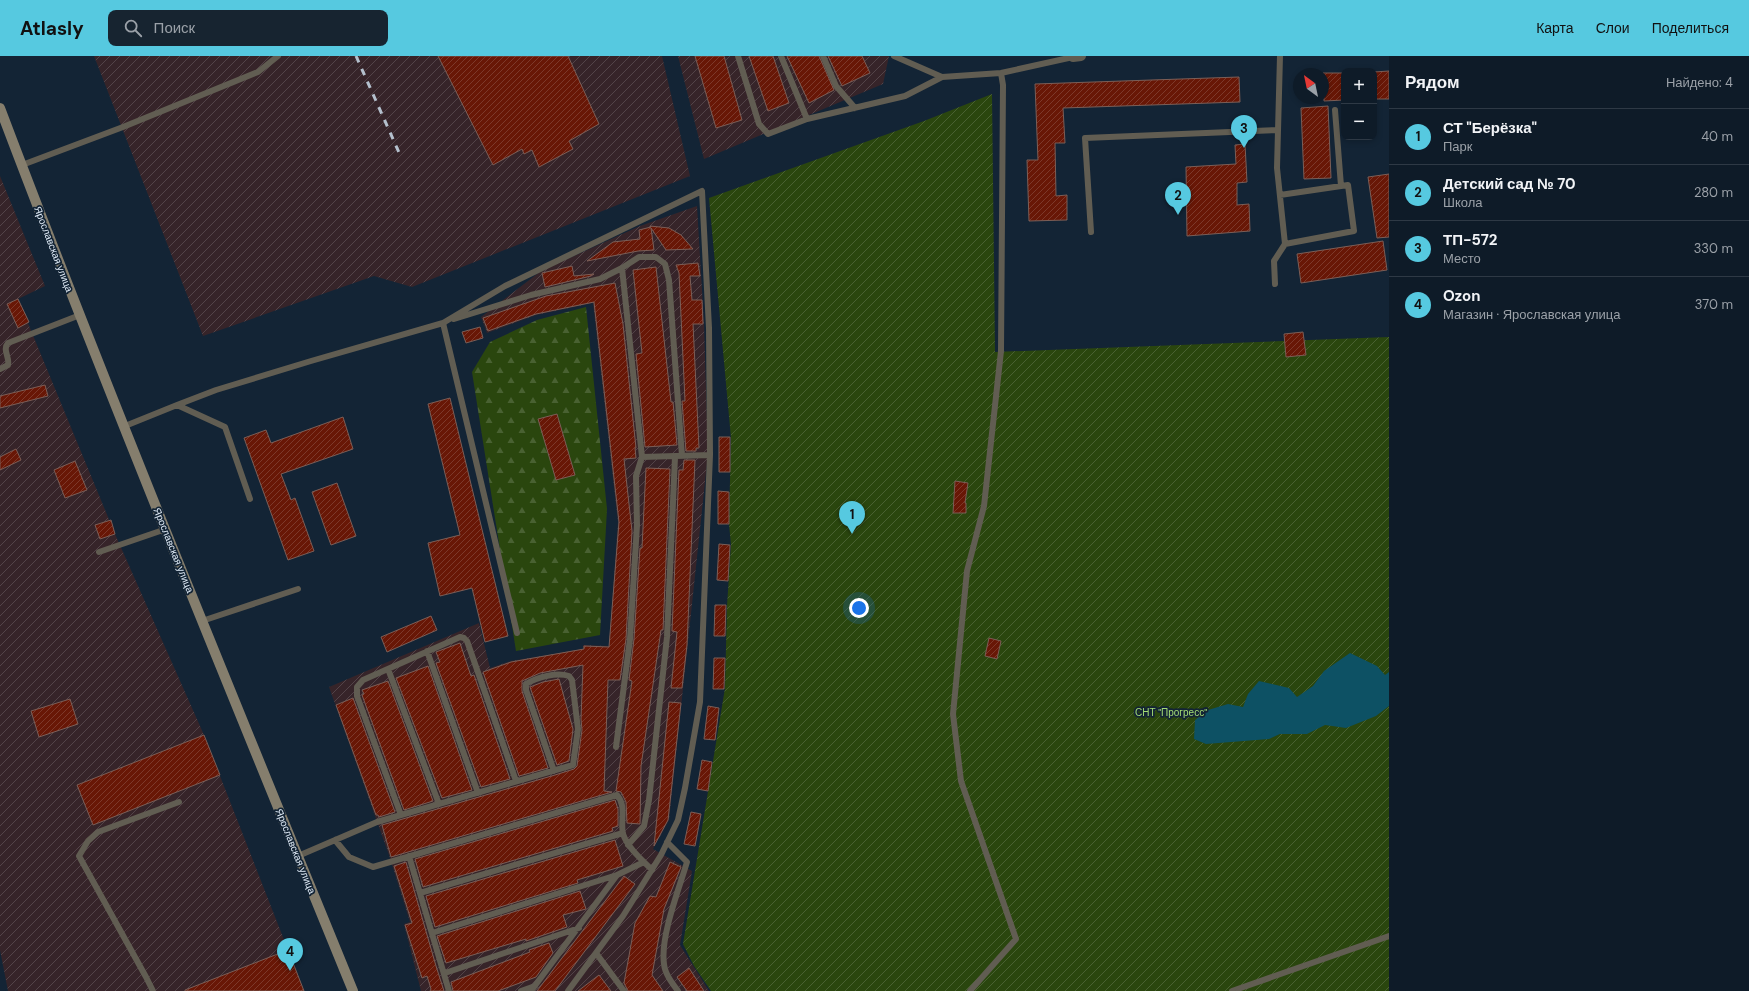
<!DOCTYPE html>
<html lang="ru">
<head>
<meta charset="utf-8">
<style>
	body { margin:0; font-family:"DM Sans",sans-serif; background:#172430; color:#f1f3f6 }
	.controls { position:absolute; right:12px; top:12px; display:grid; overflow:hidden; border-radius:8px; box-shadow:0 2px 6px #0003 }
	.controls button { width:36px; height:36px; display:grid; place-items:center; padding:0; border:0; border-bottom:1px solid #2e3945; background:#0e1b28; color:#f1f3f6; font:20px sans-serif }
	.compass { position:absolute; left:1293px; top:12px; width:36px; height:36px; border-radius:50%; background:#0e1b28; box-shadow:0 2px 6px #0003; rotate:327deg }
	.you { position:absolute; left:859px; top:552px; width:14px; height:14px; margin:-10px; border:3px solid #fff; border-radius:50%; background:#1a73e8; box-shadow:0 0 0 6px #1a73e833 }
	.badge { display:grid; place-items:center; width:26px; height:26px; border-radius:50%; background:#56c9e0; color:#111; font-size:13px; font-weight:700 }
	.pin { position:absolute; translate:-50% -33px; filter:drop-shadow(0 1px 2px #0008) }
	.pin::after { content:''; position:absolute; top:21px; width:14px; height:12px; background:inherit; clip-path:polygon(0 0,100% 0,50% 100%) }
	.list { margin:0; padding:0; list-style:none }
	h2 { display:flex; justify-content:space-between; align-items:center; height:52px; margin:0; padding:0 16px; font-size:17px }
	h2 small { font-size:13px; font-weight:400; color:#9ba1a8 }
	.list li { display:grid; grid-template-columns:26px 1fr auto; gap:12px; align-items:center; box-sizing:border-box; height:56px; padding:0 16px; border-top:1px solid #2e3945 }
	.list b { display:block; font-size:15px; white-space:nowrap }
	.list p { margin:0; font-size:13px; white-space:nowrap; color:#9ba1a8 }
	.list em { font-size:13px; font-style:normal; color:#9ba1a8 }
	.icon { flex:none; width:22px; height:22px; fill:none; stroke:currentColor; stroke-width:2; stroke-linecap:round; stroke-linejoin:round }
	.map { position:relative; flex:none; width:1389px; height:935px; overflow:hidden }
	header { display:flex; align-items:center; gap:24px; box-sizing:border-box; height:56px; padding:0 20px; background:#56c9e0; color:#111 }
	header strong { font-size:19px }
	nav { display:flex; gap:22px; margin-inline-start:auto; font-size:14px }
	.search { width:280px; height:36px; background:#172430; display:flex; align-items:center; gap:10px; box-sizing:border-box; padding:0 14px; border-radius:8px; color:#9ba1a8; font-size:15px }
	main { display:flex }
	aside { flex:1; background:#0e1b28 }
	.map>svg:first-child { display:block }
</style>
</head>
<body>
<header>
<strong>Atlasly</strong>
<div class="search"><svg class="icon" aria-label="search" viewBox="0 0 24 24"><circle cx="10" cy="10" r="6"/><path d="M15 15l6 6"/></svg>Поиск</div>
<nav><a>Карта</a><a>Слои</a><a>Поделиться</a></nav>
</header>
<main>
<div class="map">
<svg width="1389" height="935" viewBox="0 0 1389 935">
	<defs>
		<pattern id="industrial-furrows" width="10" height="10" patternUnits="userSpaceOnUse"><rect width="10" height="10" fill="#362429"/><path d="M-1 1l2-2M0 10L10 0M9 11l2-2" fill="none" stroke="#534449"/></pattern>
		<pattern id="forest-firs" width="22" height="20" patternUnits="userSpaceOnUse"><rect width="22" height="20" fill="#2a460e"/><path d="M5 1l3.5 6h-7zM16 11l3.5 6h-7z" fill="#496132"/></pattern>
		<pattern id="garden-furrows" width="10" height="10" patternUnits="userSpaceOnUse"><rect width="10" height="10" fill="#2a460e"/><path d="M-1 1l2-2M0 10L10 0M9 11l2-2" fill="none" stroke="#496132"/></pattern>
		<pattern id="building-hatch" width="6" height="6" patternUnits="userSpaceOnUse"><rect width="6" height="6" fill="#681706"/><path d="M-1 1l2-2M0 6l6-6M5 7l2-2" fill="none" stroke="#7d392b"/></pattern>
	</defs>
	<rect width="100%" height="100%" fill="#132435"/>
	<!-- industrial -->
	<path fill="url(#industrial-furrows)" d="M94,0H662L690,120L412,231L374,220L203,280Z
		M678,0H889L883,28L704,103Z
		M0,120L45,230L18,243L115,478L204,679L304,935H8L0,894Z
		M697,150L704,268L708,398L669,764L653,793L692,815L680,889L709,935H421L404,868L410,866L389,799L329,631L479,567L490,612L511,605L583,593V589L609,590L618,466L593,247L536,259L487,277L481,261L541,215L640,170Z"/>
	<!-- forest -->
	<path fill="url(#forest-firs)" d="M586,251L607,453L600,579L516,595L472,316L490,286L537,264Z"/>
	<!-- garden -->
	<path fill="url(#garden-furrows)" d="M992,38L995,296L1389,281V935H711L694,910L683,888L725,632L727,550L731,489L729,468L731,382L709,142L924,65Z"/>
	<!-- water -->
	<path fill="#0d5164" d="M1350,597L1377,610L1385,619L1389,616V650L1376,660L1346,672L1325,669L1307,678H1280L1269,683L1206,688L1194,683L1195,664L1208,654L1228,648L1243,651L1248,638L1259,625L1289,632L1297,641L1313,630L1324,615Z"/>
	<!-- building -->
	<path fill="url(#building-hatch)" stroke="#7b5e57" d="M438,0H568L599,68L569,85L573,93L539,111L532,94L524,98L522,93L493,109Z
		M695,0H724L742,64L716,72Z
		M749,0H773L789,47L768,55Z
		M787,0H819L834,34L809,47Z
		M828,0H862L870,17L842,30Z
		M1389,15V43H1374V16Z
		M1323,17H1344V44L1324,45Z
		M1239,21L1240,46L1063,52L1065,87H1055L1056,140L1067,139V164L1029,165L1027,104H1038L1035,28Z
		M1328,50L1331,122L1304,123L1301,52Z
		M1245,88L1247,126L1237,127V149L1249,148L1250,175L1187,180L1186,111L1236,108L1235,89Z
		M1389,118V181L1377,182L1368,121Z
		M650,170L669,172L681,179L693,193L666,194L651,172L654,194L638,195L587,205L613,186L640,183L639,174L651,171Z
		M1383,185L1387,214L1301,227L1297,198Z
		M698,207L700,220H690L692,244H702L703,268H693L699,392H696V395H686L682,345H685L679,217L676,209Z
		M572,210L574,220L594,218L591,220L545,231L542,217Z
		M656,211L671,346H673L677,389L645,391L636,298L642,297L633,214Z
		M615,227L623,268L636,392H635L636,402L624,403L632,475L626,583L620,624H608L604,735L612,736L391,801L382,769L555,719L574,713L577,710L582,674L581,663L583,609L540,617L522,625V635L548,712L519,720L483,616L511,606L584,593V590L609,591L619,466L594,246L536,258L488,275L483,262L546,240Z
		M18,243L29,266L18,272L7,248Z
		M480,271L483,282L466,287L462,276Z
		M1303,276L1306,299L1286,301L1284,278Z
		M45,329L48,340L0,352V340Z
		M450,342L508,580L485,586L472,532L440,540L428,487L460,479L428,348Z
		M557,358L575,419L556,424L538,363Z
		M343,361L353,393L281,418L291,444L295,442L314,495L288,504L244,382L266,374L271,387Z
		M719,381H730V416H719Z
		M16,393L21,404L0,414V401Z
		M684,404H695L687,589L682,632H671L677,576L672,575L679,414H683Z
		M75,405L87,434L65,442L54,414Z
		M646,412L670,413L663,574H661L641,710L640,768L627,767L626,746L621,736L616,735L632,625L629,624L634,583L640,492H642Z
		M955,425L968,427L965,447H966V457H953Z
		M337,427L356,480L331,489L312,436Z
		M718,435L729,436V468H718Z
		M111,464L115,478L100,483L95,469Z
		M719,488L730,489L728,525L717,524Z
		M715,549H726L725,580H714Z
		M431,560L437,574L387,596L381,581Z
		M989,582L1001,585L997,603L985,600Z
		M460,587L471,620L474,619L510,723L481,731L436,607L440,606L436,596Z
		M714,602H725L724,633H713Z
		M428,610L472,734L442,742L396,622Z
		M559,623L573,673L569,705L557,709L530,631L543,626Z
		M388,625L433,745L404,754L362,639L364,638L362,634Z
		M353,642L395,756L379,761L378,759H376L336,649Z
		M70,643L78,668L39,681L31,655Z
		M669,646L681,647L668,764L654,790Z
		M708,650L719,652L715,684L704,683Z
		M204,679L220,719L93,769L77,729Z
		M702,704L712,706L708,735L697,733Z
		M615,744L618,753V770L612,772L613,775L423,831L415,803Z
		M691,756L701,758L695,790L684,788Z
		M615,784L623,810L577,824L578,827L435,871L426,840Z
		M406,806L436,910L444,935H430L431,933L427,920L422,922L405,869L412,867L394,810Z
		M670,806L681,811L664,853L652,919L663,935H628L624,927L635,867L650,840L656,841Z
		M624,820L635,828L555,935H537Z
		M580,835L586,853L563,859L567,871L526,885V883L446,907L437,880Z
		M549,887L553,897L536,921L498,935H453L451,926L530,896L529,894Z
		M288,894L304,935H185V934Z
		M689,912L704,935H687L677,921Z
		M599,919L611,935H578Z"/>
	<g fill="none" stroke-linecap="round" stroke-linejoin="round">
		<!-- lane -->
		<path stroke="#615d52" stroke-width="6" d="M738,0L759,68L768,78L807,63L905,40L942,21L1001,17L1073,1
			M781,0L807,63
			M823,0L836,30L855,52
			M894,0L942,21
			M1335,54L1341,130
			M22,109L123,71L258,16L278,0
			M1280,139L1348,129L1354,175L1285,188
			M1091,176L1085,82L1278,74
			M622,212L642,401
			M1275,228L1274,205L1285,188L1277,112L1280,0
			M454,263L531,239L600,223L622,212L639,201H656L665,208L669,224L682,400
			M445,266L443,267L517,577
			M0,313L8,309C10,301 2,294 8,287L80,259
			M177,349L225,371L250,443
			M125,370L177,349L216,334L311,305L443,267L505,230L702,135L709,272L710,399L700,646L685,732L678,764L661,799L623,860L568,935
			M99,496L166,473
			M202,565L298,533
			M427,595L478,737
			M388,613L439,748
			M616,691L630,583L637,469L636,420L642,401L710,399
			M401,759L357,640V631L363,624L460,581L464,582L467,585L516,725
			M335,784L349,801L373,811L617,739C627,750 620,765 623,778C628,792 641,803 652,814
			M667,786L687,806C679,833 660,881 664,908C665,918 672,927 678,935
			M628,789L644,770L649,744L667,581L675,401
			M298,800L377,766L573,709L578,673L572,624L569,620C557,616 537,621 526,628V634L554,715
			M409,800L449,935
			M420,837L623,777
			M432,877L617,819
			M596,897L624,935
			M445,917L579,872
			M153,935L146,921L79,800L88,785L98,776L179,746
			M521,935L535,930
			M531,935L617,819L644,806
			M970,935L1016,883L961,725L953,658L967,515L984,450L1001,295L1003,29L1001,17
			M1232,935L1389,880"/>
		<!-- street -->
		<path stroke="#615d52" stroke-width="10" d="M1073,1L1081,0"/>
		<!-- secondary -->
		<path stroke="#857e6d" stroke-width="10" d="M0,52C112,348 233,641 353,935"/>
		<!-- rail -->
		<path stroke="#b4c0cd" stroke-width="3" stroke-dasharray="7 7" stroke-linecap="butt" d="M356,0L401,101"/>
	</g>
	<g text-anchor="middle" stroke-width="3.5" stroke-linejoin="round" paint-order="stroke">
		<!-- street labels -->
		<g font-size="10" fill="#e2edf9" stroke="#132435">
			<text transform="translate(54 193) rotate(69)" y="4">Ярославская улица</text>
			<text transform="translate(174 494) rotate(68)" y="4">Ярославская улица</text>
			<text transform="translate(296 795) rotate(68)" y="4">Ярославская улица</text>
		</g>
		<!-- park labels -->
		<g font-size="10" fill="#a4dc74" stroke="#132435">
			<text x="1171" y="660">СНТ "Прогресс"</text>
		</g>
	</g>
</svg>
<div class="controls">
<button>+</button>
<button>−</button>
</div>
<svg class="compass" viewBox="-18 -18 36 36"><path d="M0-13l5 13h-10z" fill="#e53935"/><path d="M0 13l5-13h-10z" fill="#9ba1a8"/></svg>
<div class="you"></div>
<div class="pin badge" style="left:852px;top:478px">1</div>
<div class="pin badge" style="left:1178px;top:159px">2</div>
<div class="pin badge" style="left:1244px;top:92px">3</div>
<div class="pin badge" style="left:290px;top:915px">4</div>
</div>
<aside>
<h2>Рядом<small>Найдено: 4</small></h2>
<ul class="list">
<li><span class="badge">1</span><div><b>СТ &quot;Берёзка&quot;</b><p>Парк</p></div><em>40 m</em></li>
<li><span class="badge">2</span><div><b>Детский сад № 70</b><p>Школа</p></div><em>280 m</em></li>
<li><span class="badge">3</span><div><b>ТП-572</b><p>Место</p></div><em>330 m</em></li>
<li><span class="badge">4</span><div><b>Ozon</b><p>Магазин · Ярославская улица</p></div><em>370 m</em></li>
</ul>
</aside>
</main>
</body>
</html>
